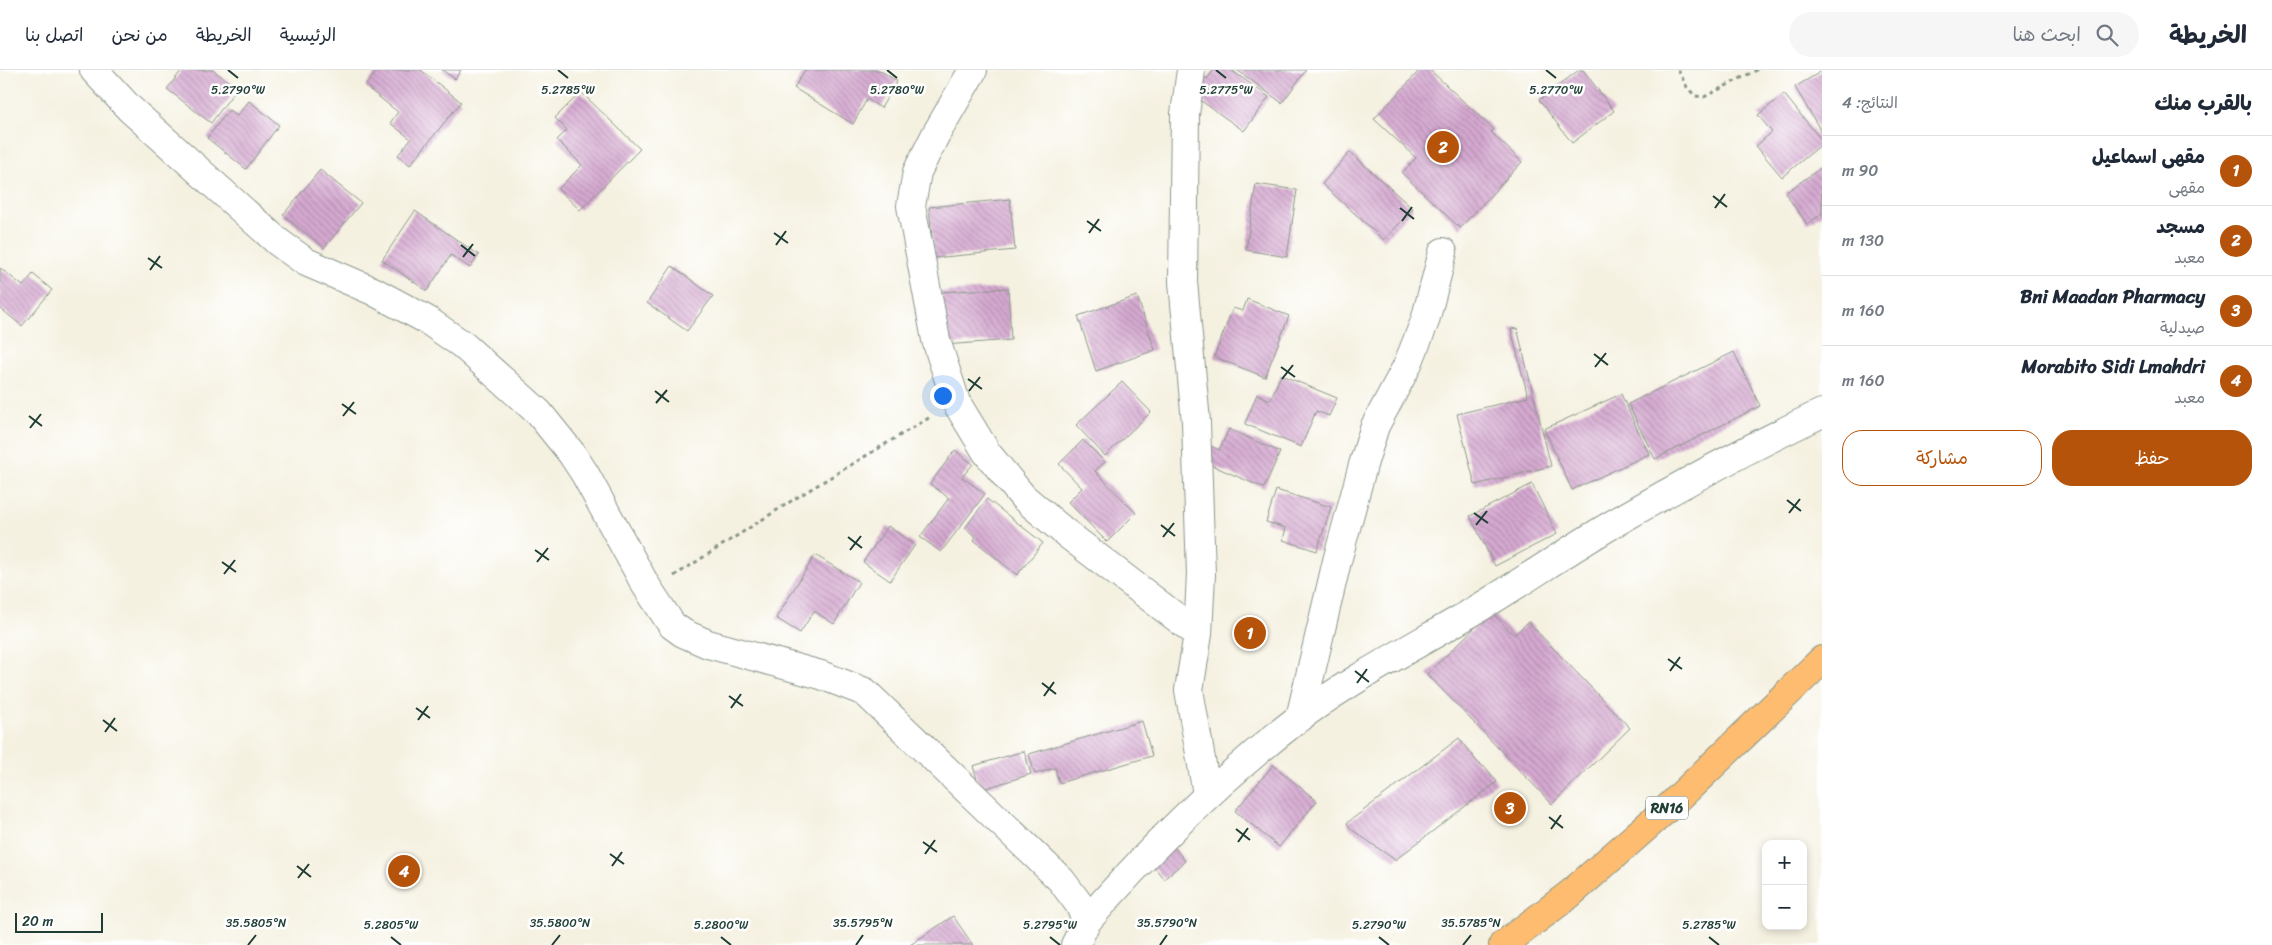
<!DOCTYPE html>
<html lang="ar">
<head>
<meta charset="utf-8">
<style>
	body { margin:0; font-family:Sriracha,"Playpen Sans Arabic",sans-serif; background:#f6f6f7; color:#1f2937; direction:rtl }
	.controls { position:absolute; right:15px; bottom:15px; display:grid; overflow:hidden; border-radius:10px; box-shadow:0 2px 8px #0003 }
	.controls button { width:45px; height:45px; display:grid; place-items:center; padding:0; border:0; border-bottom:1px solid #e0e1e3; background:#fff; color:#1f2937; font:25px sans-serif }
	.scale { position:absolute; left:15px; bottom:12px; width:88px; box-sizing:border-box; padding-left:5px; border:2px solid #1f3d34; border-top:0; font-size:14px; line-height:18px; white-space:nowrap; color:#1f3d34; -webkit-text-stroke:4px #fff; paint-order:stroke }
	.you { position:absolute; left:942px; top:325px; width:18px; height:18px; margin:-12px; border:4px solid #fff; border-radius:50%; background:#1a73e8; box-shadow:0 0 0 8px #1a73e833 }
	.badge { display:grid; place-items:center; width:32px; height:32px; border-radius:50%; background:#b45309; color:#fff; font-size:16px; font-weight:700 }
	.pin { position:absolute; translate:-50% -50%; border:2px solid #fff; box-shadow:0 1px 5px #0006 }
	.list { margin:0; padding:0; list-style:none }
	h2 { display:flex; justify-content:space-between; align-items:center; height:65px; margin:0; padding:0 20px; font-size:21px }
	h2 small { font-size:16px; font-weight:400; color:#747a83 }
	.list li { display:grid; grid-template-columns:32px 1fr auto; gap:15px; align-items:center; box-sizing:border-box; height:70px; padding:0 20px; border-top:1px solid #e0e1e3 }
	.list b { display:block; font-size:19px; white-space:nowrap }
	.list p { margin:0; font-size:16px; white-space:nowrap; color:#747a83 }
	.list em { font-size:16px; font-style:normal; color:#747a83 }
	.actions { display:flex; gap:10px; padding:15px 20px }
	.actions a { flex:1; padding:11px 0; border:1px solid #b45309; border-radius:20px; text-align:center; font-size:18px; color:#b45309 }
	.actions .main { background:#b45309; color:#fff }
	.icon { flex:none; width:28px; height:28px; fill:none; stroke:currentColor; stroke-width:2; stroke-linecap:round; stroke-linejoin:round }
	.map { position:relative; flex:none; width:1822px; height:875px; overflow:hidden; direction:ltr }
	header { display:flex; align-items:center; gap:30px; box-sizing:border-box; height:70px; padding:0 25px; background:#fff; border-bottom:1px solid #e0e1e3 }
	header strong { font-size:24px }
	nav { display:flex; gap:28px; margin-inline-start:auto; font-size:18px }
	.search { width:350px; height:45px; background:#f6f6f7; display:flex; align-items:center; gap:12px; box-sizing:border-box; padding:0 18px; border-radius:28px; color:#747a83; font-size:19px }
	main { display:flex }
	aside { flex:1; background:#fff }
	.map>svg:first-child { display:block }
</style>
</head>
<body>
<header>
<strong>الخريطة</strong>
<div class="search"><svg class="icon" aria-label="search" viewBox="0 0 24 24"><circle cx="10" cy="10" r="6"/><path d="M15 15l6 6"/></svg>ابحث هنا</div>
<nav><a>الرئيسية</a><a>الخريطة</a><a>من نحن</a><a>اتصل بنا</a></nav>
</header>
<main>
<aside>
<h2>بالقرب منك<small>النتائج: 4</small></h2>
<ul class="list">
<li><span class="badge">1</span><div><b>مقهى اسماعيل</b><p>مقهى</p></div><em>90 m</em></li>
<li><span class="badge">2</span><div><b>مسجد</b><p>معبد</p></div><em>130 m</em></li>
<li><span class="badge">3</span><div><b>Bni Maadan Pharmacy</b><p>صيدلية</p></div><em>160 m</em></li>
<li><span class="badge">4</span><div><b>Morabito Sidi Lmahdri</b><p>معبد</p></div><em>160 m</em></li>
</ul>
<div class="actions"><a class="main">حفظ</a><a>مشاركة</a></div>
</aside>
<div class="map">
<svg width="1822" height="875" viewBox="0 0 1822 875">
	<defs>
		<pattern id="building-back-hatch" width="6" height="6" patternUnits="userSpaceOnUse" patternTransform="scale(1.25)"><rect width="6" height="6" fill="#d6a9d1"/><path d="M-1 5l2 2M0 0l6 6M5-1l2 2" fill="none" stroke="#ad8baa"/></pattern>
	</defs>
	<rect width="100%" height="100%" fill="#fff"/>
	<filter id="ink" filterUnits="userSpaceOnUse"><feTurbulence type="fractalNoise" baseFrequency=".02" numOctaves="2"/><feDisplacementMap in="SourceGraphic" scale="10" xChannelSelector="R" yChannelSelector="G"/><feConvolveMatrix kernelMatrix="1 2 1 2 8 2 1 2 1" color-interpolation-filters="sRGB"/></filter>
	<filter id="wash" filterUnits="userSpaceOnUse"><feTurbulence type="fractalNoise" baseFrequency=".0096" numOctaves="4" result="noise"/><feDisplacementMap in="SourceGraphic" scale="20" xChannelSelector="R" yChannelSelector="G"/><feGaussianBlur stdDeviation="1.12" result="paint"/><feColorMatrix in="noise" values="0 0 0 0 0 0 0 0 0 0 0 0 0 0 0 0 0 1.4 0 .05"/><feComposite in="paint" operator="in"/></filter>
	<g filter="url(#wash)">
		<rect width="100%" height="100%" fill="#f5f1e1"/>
		<g id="blocks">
			<!-- building -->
			<path fill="url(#building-back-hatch)" d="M182,0H213L237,18L211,53L167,19Z
				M378,0H421L461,32L410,95L398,85L411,69L390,53L398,42L365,16Z
				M442,0H461L455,9Z
				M805,0H879L897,11L881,38L867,29L853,54L794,18Z
				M1214,0H1231L1269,27L1244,61L1190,23L1202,5L1207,9Z
				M1237,0H1306L1282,33Z
				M1420,0H1430L1494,60L1491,62L1522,92L1460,158L1402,103L1416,88L1374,49Z
				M1579,0H1583L1614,41L1572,73L1539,30Z
				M1822,1V63L1795,17Z
				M581,22L640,79L580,140L558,119L582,95L557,70L567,60L555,48Z
				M1784,24L1822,71V74L1782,107L1756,76L1772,62L1758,45Z
				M249,31L279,55L246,99L207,68L229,40L237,46Z
				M1350,82L1413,139L1384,170L1322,114Z
				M1822,97V144L1807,154L1785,123Z
				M320,100L361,133L324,178L283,145Z
				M1256,114L1297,120L1287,187L1246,180Z
				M1010,129L1015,180L934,188L929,137Z
				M415,141L479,185L470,198L451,185L427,221L382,190Z
				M672,196L713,226L687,261L647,233Z
				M0,198L23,216L33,204L52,220L22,256L0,238Z
				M1008,218L1011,270L944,275L941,222Z
				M1137,226L1155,280L1096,301L1078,246Z
				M1247,229L1289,246L1265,307L1214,287L1233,238L1243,241Z
				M1517,258L1551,396L1475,415L1457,344L1528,327L1511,259Z
				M1734,282L1760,336L1655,389L1628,334Z
				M1281,305L1337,328L1329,346L1316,341L1301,377L1245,354L1257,324L1270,330Z
				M1122,312L1151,342L1105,386L1076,355Z
				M1621,324L1649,384L1572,420L1544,359Z
				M1229,359L1280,382L1264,418L1204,392L1211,376L1219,380Z
				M1083,370L1105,392L1095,401L1136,443L1107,472L1068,432L1082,418L1059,394Z
				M955,380L973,394L962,407L985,424L941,482L920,467L949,428L930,414Z
				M1532,414L1557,464L1495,496L1470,446Z
				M1276,420L1331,437L1317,481L1283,470L1286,458L1266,452Z
				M987,429L1043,473L1017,505L974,470L976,467L965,458Z
				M888,456L915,475L890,511L863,492Z
				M815,485L859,512L834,554L814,541L800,563L776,548Z
				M1491,542L1514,565L1528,552L1630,658L1552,734L1427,604Z
				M1142,651L1152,686L1059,713L1055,698L1035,704L1029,684Z
				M1459,668L1477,692L1487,699L1497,712L1395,790L1351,759L1347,753Z
				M1024,681L1031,704L980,720L973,696Z
				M1273,695L1317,731L1279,777L1235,741Z
				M1170,772L1185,791L1164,809L1148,790Z
				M953,846L973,875H910Z"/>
		</g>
	</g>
	<g filter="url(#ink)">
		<use href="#blocks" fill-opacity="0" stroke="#8a978a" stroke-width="1"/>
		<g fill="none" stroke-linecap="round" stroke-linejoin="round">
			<!-- minor casing -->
			<g stroke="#8a978a" stroke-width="30">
				<path id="minor" d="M94,0L129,38L278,172L306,192L373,221L427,250L463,275L539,343L572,384L585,404L645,514L672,555L683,563L708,574L821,605L865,622L1061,810L1079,834L1087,851L1075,875
					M973,0L936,64L917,102L911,136L936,270L956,332L987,383L1023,427L1067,464L1198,564
					M1191,0L1185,44L1183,212L1196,352L1201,504L1198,564L1189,620L1207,724
					M1300,648L1337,491L1363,395L1375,356L1407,296L1425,251L1443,182
					M1087,851C1151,777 1221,708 1299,648C1359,603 1428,570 1492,530C1534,504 1575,476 1618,451C1685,412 1753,376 1822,343"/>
			</g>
			<!-- major casing -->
			<g stroke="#8a978a" stroke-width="30">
				<path id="major" d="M1503,875L1570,824L1670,736L1822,590"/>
			</g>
			<!-- path -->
			<path stroke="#8a978a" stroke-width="3" stroke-dasharray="4 4" stroke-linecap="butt" d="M1678,0L1687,17L1695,26L1704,27L1757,0
				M674,506L796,428L932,346"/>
			<!-- minor -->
			<use href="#minor" stroke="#fff" stroke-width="28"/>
			<!-- major -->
			<use href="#major" stroke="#fdbc6f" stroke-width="28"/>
		</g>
	</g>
	<!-- ticks -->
	<path fill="none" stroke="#1f3d34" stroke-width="2" d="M228,0L238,8M558,0L568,8M887,0L897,8M1216,0L1226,8M1546,0L1556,8M1713,126L1727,137M1400,138L1414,149M1715,138L1725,124M1087,151L1101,161M1402,151L1412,137M774,163L788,173M1089,163L1099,149M461,175L475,186M776,175L786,161M463,187L473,174M148,188L162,198M150,200L160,186M1594,284L1608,295M1281,297L1295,307M1595,297L1606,283M968,309L982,319M1282,309L1293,295M655,321L669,332M969,321L980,307M656,333L667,320M342,334L356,344M29,346L42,356M343,346L354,332M30,358L41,344M1787,430L1801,441M1474,443L1488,453M1789,443L1800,429M1161,455L1175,466M1476,455L1487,441M848,467L862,478M1163,467L1174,453M535,480L549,490M850,480L861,466M222,492L236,502M537,492L548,478M224,504L235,490M1668,589L1682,599M1355,601L1369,612M1670,601L1680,587M1042,613L1056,624M1357,613L1367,599M729,626L743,636M1044,626L1054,612M416,638L430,648M731,638L741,624M103,650L117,661M418,650L428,636M105,662L115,648M1549,747L1563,758M1236,759L1250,770M1551,759L1561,745M923,772L937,782M1238,772L1248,758M610,784L624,794M925,784L935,770M297,796L311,807M612,796L622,782M298,808L309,794M391,867L401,875M721,867L731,875M1050,867L1060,875M1379,867L1389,875M1709,867L1719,875M248,875L256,865M552,875L560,865M856,875L863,865M1160,875L1167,865M1463,875L1471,865"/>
	<g text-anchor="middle" stroke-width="5" stroke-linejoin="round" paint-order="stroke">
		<!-- shield labels -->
		<rect fill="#fff" stroke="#627771" stroke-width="1" x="1646" y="726.5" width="42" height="23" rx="4"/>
		<g font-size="14" font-weight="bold" fill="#1f3d34">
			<text x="1667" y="743">RN16</text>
		</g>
	</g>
	<g font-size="12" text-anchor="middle" fill="#1f3d34" stroke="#fff" stroke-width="5" stroke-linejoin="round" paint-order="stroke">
		<text x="238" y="24">5.2790°W</text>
		<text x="568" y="24">5.2785°W</text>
		<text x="897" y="24">5.2780°W</text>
		<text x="1226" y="24">5.2775°W</text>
		<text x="1556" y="24">5.2770°W</text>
		<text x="256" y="857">35.5805°N</text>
		<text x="560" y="857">35.5800°N</text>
		<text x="863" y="857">35.5795°N</text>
		<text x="1167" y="857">35.5790°N</text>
		<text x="1471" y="857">35.5785°N</text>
		<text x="391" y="859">5.2805°W</text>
		<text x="721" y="859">5.2800°W</text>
		<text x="1050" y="859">5.2795°W</text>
		<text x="1379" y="859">5.2790°W</text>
		<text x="1709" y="859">5.2785°W</text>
	</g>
</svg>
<div class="controls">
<button>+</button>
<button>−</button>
</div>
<div class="scale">20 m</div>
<div class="you"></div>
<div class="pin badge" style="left:1250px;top:563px">1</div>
<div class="pin badge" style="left:1443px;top:77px">2</div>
<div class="pin badge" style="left:1510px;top:738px">3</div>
<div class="pin badge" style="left:404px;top:801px">4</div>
</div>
</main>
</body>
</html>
